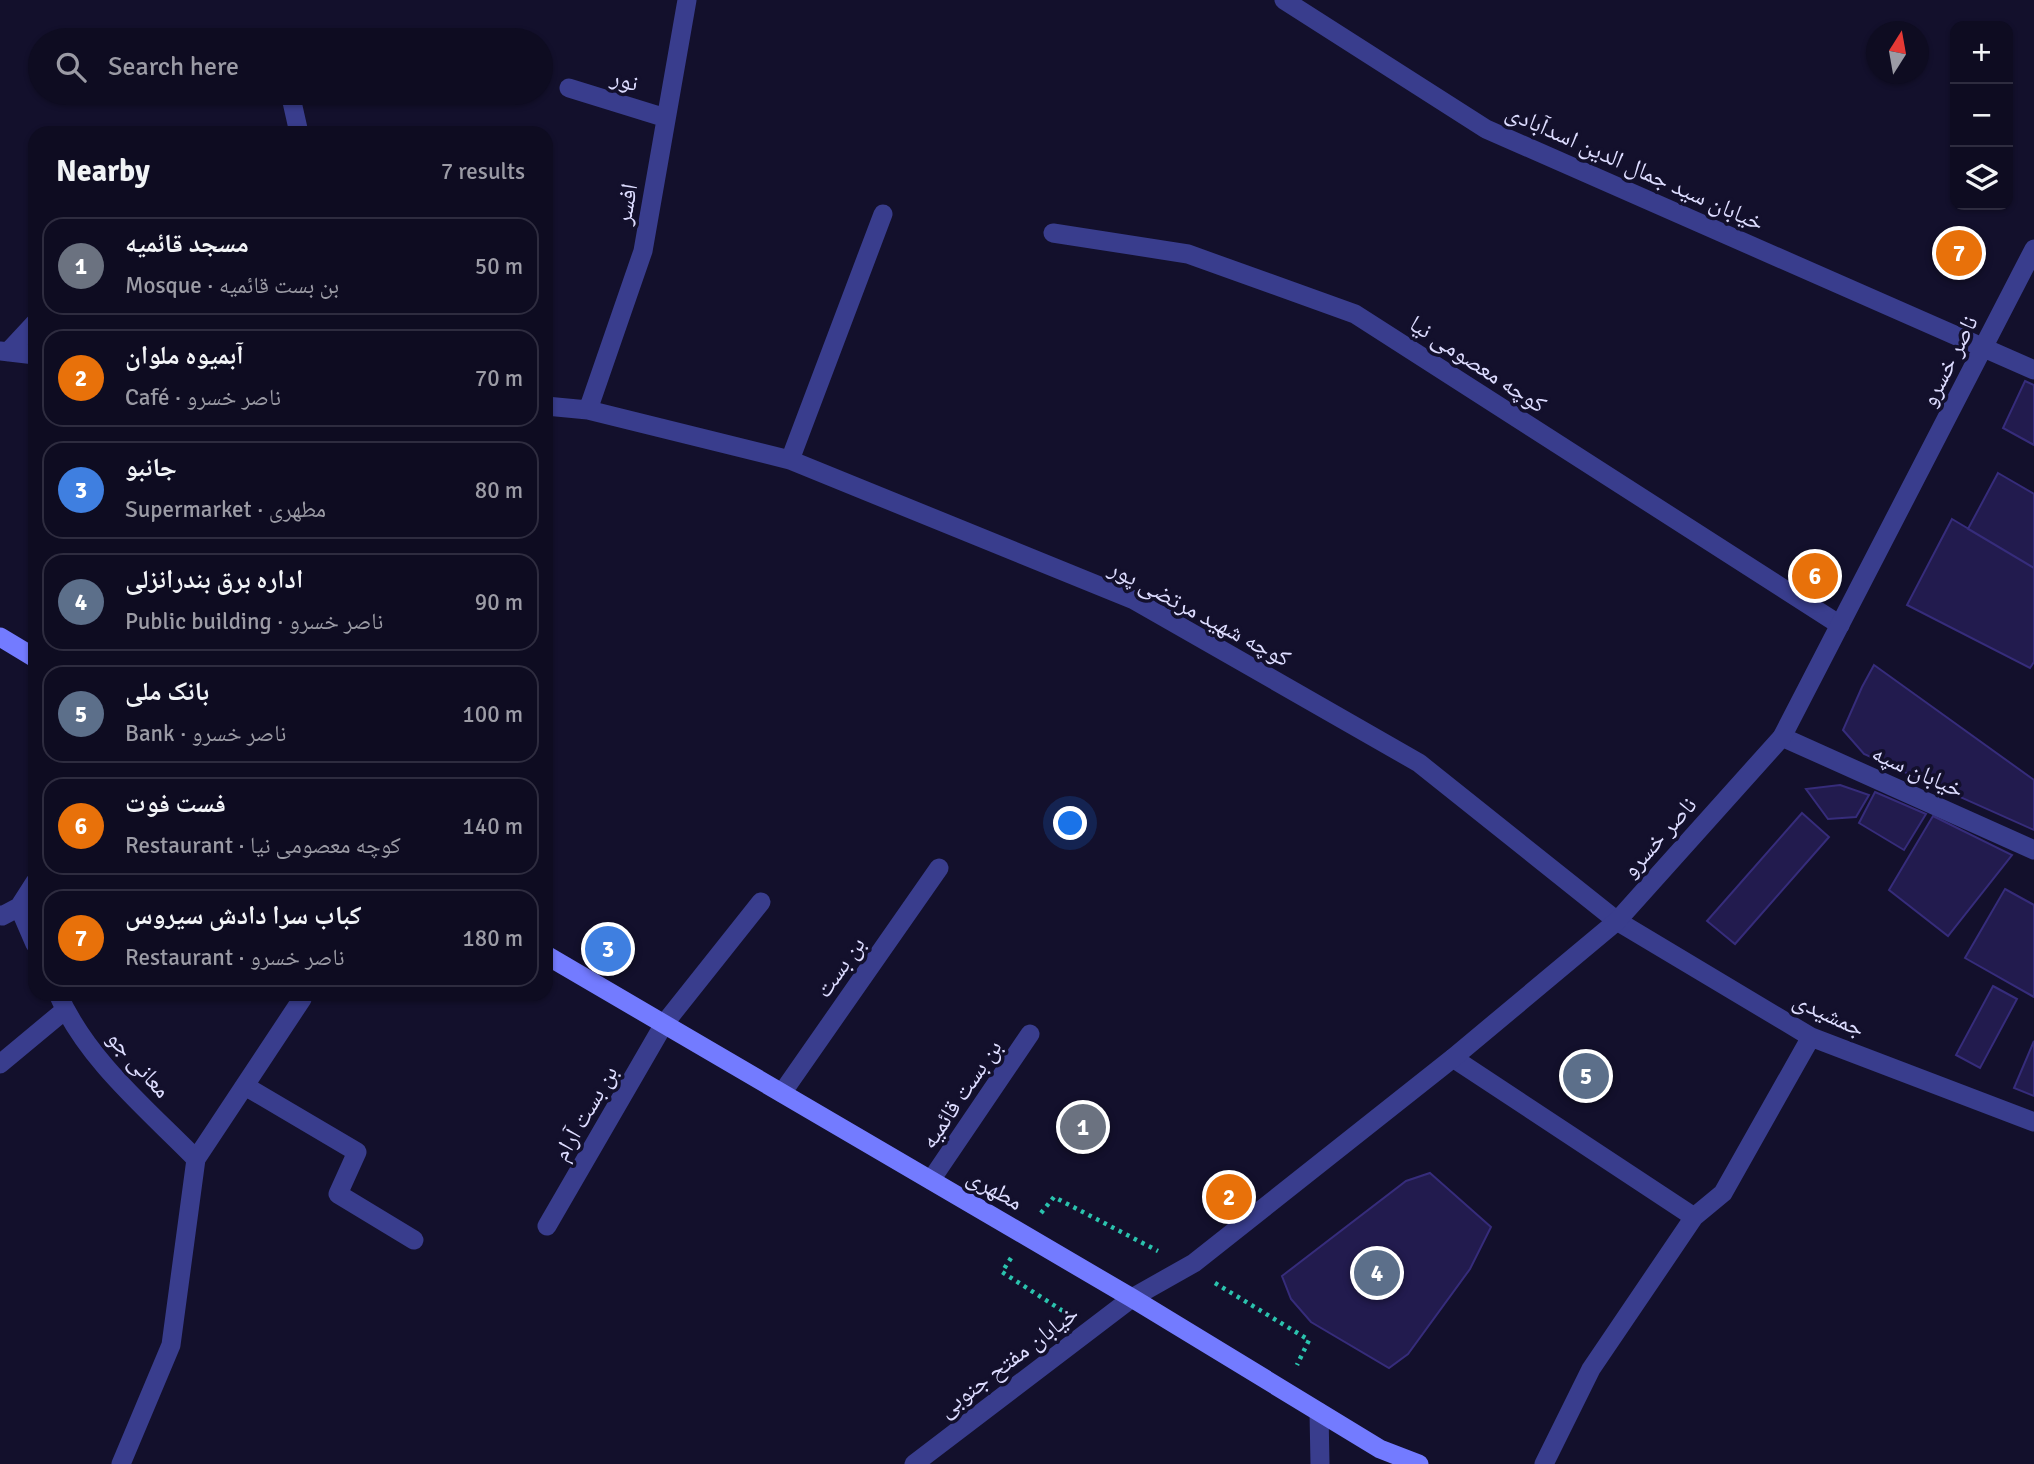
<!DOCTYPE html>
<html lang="en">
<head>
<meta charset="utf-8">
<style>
	body { margin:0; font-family:Signika,"Noto Naskh Arabic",sans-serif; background:#1c1a2e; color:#f1f3f6 }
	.controls { position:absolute; right:21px; top:21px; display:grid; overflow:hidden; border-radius:14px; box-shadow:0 2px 5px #0004 }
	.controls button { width:63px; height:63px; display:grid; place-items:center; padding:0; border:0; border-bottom:2px solid #2e2c3f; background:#0e0c21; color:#f1f3f6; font:35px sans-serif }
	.compass { position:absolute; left:1866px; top:21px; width:63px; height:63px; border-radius:50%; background:#0e0c21; box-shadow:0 2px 5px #0004; rotate:11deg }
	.you { position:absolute; left:1071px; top:824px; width:24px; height:24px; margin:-18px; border:5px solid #fff; border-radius:50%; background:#1a73e8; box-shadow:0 0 0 10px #1a73e833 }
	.badge { display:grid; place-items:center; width:46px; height:46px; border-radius:50%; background:#d93025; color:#fff; font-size:23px; font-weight:700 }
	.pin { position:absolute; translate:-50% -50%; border:4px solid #fff; box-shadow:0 2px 7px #0006 }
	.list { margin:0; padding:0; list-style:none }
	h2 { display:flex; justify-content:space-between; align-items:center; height:91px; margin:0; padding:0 28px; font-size:30px }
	h2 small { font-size:23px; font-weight:400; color:#9b9ba5 }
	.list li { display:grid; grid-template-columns:46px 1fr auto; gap:21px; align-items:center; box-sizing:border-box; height:98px; margin:0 14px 14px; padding:0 14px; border:2px solid #2e2c3f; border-radius:21px }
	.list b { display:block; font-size:26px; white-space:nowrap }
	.list p { margin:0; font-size:23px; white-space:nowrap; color:#9b9ba5 }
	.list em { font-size:23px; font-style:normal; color:#9b9ba5 }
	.icon { flex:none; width:38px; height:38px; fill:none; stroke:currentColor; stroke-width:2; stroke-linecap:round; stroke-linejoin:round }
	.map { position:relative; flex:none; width:2034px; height:1464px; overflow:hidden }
	.search { position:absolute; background:#0e0c21; box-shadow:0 2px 5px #0004; left:28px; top:28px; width:525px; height:77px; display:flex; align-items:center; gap:18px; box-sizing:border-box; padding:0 24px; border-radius:38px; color:#9b9ba5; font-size:26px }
	.panel { position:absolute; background:#0e0c21; box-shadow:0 2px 5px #0004; left:28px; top:126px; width:525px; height:875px; border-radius:21px }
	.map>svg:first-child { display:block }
</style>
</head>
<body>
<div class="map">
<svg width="2034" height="1464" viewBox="0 0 2034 1464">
	<rect width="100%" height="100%" fill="#13102c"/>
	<!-- building -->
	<path fill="#221b4e" stroke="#362c7b" stroke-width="2" d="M2025,381L2034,385V445L2003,428Z
		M1998,473L2034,494V568L1968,529Z
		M1952,519L2034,568V662L2030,668L1907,605Z
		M1874,665L2034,780V830L1864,754L1843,730L1862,687Z
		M1840,785L1869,795L1856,817L1828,819L1806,789Z
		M1875,792L1926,814L1904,850L1859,823Z
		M1802,813L1829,837L1735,944L1707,921Z
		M1933,816L2012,855L1948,936L1889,890Z
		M2005,889L2034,905V997L1965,958Z
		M1993,986L2017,999L1980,1068L1956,1055Z
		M2034,1041V1096L2014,1088Z
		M1430,1173L1491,1227L1470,1269L1408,1354L1389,1368L1311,1322L1291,1299L1282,1276L1406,1181Z"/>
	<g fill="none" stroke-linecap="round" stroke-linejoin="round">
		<!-- path -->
		<path stroke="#2bc3ae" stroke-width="4.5" stroke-dasharray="3.5 5" stroke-linecap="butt" d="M1041,1213L1054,1197L1158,1251
			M1011,1258L1002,1272L1066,1313
			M1215,1283L1309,1340L1297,1365"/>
		<!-- pedestrian -->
		<path stroke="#393d8d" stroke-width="19" d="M1782,737L2034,850"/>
		<!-- minor -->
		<path stroke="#393d8d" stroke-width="19" d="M569,88L666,118
			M290,93L299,133
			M1053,233L1188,254L1355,314L1840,625
			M0,351L35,355
			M8,352L35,323
			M546,406L588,410L790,460L1134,600L1419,763L1617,921L1811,1037L2034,1122
			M588,410L643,251L687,0
			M790,460L883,214
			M19,907L35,944
			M0,915L2,916L19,907L35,882
			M58,994C87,1060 146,1108 196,1159
			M1453,1058L1694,1217
			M0,1064L65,1010
			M245,1086L357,1152L338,1194L414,1240
			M782,1093L939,868
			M931,1180L1030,1034
			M547,1226L664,1024L761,902
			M1319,1412L1320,1464
			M121,1464L171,1345L196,1159L302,999
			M1544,1464L1591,1369L1694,1217L1723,1193L1811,1037"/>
		<!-- tertiary -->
		<path stroke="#393d8d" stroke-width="19" d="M1284,0L1486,129L2034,370
			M914,1464L1132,1298L1194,1263L1453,1058L1617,921L1782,737L2034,249"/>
		<!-- secondary -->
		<path stroke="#737bff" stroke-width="19" d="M0,637L35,658
			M546,955L1132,1298L1380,1449L1419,1464"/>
	</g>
	<g text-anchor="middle" stroke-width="7" stroke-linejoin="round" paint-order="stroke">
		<!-- street labels -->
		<g font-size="24" fill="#dddcff" stroke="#13102c">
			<text transform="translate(625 80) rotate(17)" y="8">نور</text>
			<text transform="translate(1635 167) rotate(24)" y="8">خیابان سید جمال الدین اسدآبادی</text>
			<text transform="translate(626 204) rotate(-80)" y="8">افسر</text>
			<text transform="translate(1949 361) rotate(-63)" y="8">ناصر خسرو</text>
			<text transform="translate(1478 364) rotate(33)" y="8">کوچه معصومی نیا</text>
			<text transform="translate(1200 613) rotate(28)" y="8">کوچه شهید مرتضی پور</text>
			<text transform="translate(1918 771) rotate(24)" y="8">خیابان سپه</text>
			<text transform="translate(1659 837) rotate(-48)" y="8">ناصر خسرو</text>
			<text transform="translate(840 967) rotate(-55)" y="8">بن بست</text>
			<text transform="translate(1829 1014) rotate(25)" y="8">جمشیدی</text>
			<text transform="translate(139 1064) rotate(48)" y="8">معانی جو</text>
			<text transform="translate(961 1094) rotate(-56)" y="8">بن بست قائمیه</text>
			<text transform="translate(585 1113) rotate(-60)" y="8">بن بست آرام</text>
			<text transform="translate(995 1189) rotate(30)" y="8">مطهری</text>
			<text transform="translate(1008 1361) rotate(-37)" y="8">خیابان مفتح جنوبی</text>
		</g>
	</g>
</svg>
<div class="controls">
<button>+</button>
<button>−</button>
<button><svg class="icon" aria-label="layers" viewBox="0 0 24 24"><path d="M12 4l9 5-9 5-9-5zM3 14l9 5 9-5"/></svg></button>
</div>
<svg class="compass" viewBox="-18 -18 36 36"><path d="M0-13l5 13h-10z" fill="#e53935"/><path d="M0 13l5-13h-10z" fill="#9b9ba5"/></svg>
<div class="you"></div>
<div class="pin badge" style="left:1083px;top:1127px;background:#6b7280">1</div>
<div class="pin badge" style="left:1229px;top:1197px;background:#e8710a">2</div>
<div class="pin badge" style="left:608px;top:949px;background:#3f7fe0">3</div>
<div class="pin badge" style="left:1377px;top:1273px;background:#5c6f8a">4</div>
<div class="pin badge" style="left:1586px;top:1076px;background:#5c6f8a">5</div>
<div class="pin badge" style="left:1815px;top:576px;background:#e8710a">6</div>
<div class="pin badge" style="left:1959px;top:253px;background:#e8710a">7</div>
<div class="search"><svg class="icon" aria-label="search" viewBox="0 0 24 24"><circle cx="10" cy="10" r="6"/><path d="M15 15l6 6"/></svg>Search here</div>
<section class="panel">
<h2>Nearby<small>7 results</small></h2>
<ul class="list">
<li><span class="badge" style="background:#6b7280">1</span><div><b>مسجد قائمیه</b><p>Mosque · بن بست قائمیه</p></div><em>50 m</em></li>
<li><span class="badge" style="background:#e8710a">2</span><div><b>آبمیوه ملوان</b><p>Café · ناصر خسرو</p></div><em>70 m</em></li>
<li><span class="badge" style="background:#3f7fe0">3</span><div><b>جانبو</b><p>Supermarket · مطهری</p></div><em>80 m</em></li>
<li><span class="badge" style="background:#5c6f8a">4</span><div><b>اداره برق بندرانزلی</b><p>Public building · ناصر خسرو</p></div><em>90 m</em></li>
<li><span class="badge" style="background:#5c6f8a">5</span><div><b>بانک ملی</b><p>Bank · ناصر خسرو</p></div><em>100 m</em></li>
<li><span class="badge" style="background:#e8710a">6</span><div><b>فست فوت</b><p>Restaurant · کوچه معصومی نیا</p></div><em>140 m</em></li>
<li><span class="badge" style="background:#e8710a">7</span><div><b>کباب سرا دادش سیروس</b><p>Restaurant · ناصر خسرو</p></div><em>180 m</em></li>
</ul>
</section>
</div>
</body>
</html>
